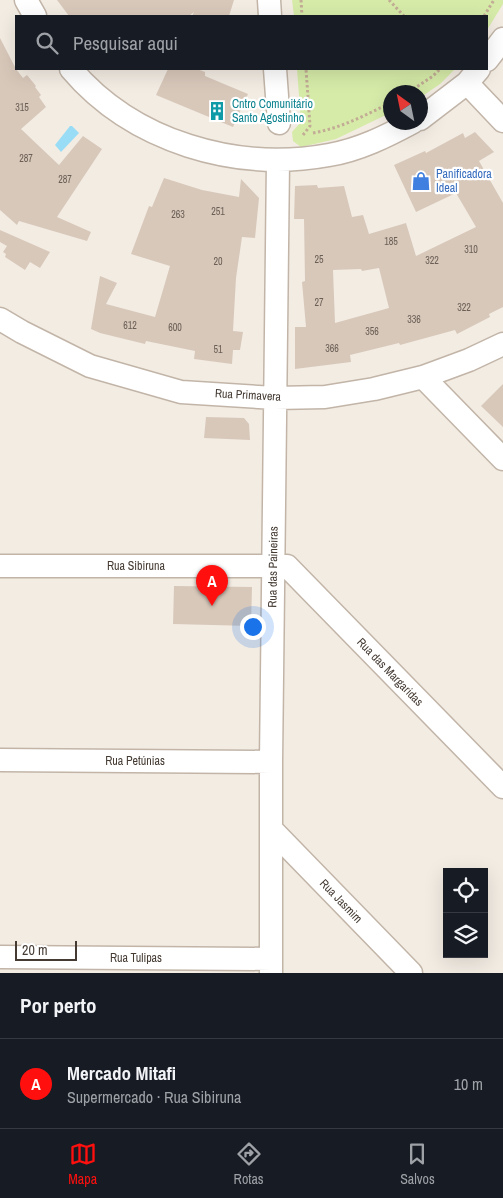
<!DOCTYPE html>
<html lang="pt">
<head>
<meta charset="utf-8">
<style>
	body { margin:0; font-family:"Archivo Narrow",sans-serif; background:#242831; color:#f1f3f6 }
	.controls { position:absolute; right:15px; bottom:15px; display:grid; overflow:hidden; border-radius:0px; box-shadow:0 5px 20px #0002 }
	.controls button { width:45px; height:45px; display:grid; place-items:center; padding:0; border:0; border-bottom:1px solid #363941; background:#171b24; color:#f1f3f6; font:25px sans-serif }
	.compass { position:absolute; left:383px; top:85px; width:45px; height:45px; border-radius:50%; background:#171b24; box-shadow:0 5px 20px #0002; rotate:327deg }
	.scale { position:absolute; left:15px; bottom:12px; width:62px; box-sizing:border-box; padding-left:5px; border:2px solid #453b33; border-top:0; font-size:14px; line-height:18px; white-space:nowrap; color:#453b33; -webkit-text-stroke:4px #fff; paint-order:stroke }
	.you { position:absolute; left:252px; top:626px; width:18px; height:18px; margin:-12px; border:4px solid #fff; border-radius:50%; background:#1a73e8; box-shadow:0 0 0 8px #1a73e833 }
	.badge { display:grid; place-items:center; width:32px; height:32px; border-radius:50%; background:#ff100e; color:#fff; font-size:16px; font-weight:700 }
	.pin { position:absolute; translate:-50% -41px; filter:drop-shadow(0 1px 2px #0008) }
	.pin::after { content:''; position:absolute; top:26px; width:18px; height:15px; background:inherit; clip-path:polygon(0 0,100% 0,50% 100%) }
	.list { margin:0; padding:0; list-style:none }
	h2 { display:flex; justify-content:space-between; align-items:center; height:65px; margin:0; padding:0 20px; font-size:21px }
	h2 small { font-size:16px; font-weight:400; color:#9ea1a6 }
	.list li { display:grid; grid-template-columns:32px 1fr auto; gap:15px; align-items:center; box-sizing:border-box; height:90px; padding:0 20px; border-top:1px solid #363941 }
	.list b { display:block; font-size:19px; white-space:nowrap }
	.list p { margin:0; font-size:16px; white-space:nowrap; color:#9ea1a6 }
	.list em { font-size:16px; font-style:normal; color:#9ea1a6 }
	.icon { flex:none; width:28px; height:28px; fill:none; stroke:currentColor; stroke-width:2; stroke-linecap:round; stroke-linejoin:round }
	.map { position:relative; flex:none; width:503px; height:973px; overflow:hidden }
	.search { position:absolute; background:#171b24; box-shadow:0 5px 20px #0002; left:15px; right:15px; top:15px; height:55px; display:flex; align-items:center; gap:12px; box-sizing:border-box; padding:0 18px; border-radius:0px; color:#9ea1a6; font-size:19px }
	.sheet { height:155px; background:#171b24 }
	nav { display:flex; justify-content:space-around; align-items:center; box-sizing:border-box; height:70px; border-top:1px solid #363941; background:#171b24; font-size:14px; color:#9ea1a6 }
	nav a { display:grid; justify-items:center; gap:2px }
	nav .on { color:#ff100e }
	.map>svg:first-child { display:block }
</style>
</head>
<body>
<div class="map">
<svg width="503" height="973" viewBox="0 0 503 973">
	<rect width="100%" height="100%" fill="#f3ece3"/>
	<!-- green -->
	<path fill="#d6eba8" d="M292,0H503V4L487,30V16H294Z
		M297,69H455L440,84L421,97L420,92H390V113L336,139L301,147L293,141L292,132L301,122Z"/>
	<!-- water -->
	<path fill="#99dcf5" d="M70,126H72L79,133L61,152L55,145Z"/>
	<!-- building -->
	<path fill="#d8c8ba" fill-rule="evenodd" d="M57,0H234L229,16H192L194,12L189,16H69Z
		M0,38L16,69L23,78L27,75L36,86L35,87L41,95L39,97L46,107L21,129L59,165L83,136L102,149L57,217L91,232L87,241L19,221L17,225L0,210Z
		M168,69H197L205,72V76L248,94L233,127L156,95Z
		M475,132L494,152L479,161L503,203V307L489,314L490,317L457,334L455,330L400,345L399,343L350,355L351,362L295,369V327H306L302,282L305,281L304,219H294L295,186L317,185L318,188L344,186L352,217L363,215L369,234L406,223L416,256L476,227L456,193L416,212L394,165L425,151L426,153L463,133L465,138ZM379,268L389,308L335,323L333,270L361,269L362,271Z
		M164,178L202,190L239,197L241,179L259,198L255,238L242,237L236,278L233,331L243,332L240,350H233L232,364L194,359L195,351L146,341L145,344L100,333L91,329L100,276L117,283L106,304L155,317L170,266L131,254L149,206L152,207Z
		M0,230L50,252L40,268L30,262L25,270L5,257L6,254L3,252L7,246L0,242Z
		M503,384V427L481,406Z
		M206,417L244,418L249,424L250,440L204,438Z
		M174,586L252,587L251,626L173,624Z"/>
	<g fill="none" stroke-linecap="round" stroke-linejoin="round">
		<!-- minor casing -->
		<g stroke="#c2b5a8" stroke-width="25">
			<path id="minor" d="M26,0L35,16
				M269,0L270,16
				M487,60L503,39
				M71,69C133,142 236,172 329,155C359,150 387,136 413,122
				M275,69L279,123
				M467,83L503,121
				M420,119L467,83L479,69
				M0,319L22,332L90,366L181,392L275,398L325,397L374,389L423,377L469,360L503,344
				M423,377L503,459
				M0,566H287L503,787
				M0,760L271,762
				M271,829L411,973
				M0,957L271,959
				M271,973V762L278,161"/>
		</g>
		<!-- path -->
		<path stroke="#c2ac95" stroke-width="3" stroke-dasharray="2.5 2.5" stroke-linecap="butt" d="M301,0L302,16
			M389,0L404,16
			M484,16L494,0
			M409,92L433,76L440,69
			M313,133C341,128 366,115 390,103
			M303,135L310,126L306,69"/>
		<!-- minor -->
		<use href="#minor" stroke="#fff" stroke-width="22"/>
	</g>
	<!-- icons -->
	<defs>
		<g id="building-bare" transform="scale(1.5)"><path d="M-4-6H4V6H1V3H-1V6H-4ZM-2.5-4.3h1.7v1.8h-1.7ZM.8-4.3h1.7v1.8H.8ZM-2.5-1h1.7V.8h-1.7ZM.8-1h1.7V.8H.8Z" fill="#0f9aa8" stroke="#fff" stroke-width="2.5" paint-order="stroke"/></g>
		<g id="shop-bare" transform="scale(1.5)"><path d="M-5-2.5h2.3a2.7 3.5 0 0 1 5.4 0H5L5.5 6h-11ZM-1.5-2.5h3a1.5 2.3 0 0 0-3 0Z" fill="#3f7fe0" stroke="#fff" stroke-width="2.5" paint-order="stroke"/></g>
	</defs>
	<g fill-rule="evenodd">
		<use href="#building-bare" x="217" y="111"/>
		<use href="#shop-bare" x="421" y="181"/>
	</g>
	<g text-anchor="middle" stroke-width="4.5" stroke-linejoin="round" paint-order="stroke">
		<!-- number labels -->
		<g font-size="10" fill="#6a5e55">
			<text x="22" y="111">315</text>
			<text x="26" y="162">287</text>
			<text x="65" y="183">287</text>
			<text x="218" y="215">251</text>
			<text x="178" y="218">263</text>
			<text x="391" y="245">185</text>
			<text x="471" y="253">310</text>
			<text x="319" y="263">25</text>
			<text x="432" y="264">322</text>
			<text x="218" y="265">20</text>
			<text x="319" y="306">27</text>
			<text x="464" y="311">322</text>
			<text x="414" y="323">336</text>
			<text x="130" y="329">612</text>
			<text x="175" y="331">600</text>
			<text x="372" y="335">356</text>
			<text x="332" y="352">366</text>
			<text x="218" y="353">51</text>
		</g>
		<!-- culture labels -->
		<g font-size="12" fill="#0d838f" stroke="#fff" text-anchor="start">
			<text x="232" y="108">Cntro Comunitário<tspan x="232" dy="14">Santo Agostinho</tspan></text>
		</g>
		<!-- shop labels -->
		<g font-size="12" fill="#366cbe" stroke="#fff" text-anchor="start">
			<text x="436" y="178">Panificadora<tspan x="436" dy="14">Ideal</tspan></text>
		</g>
		<!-- street labels -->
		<g font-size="12" fill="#453b33" stroke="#fff">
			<text transform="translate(248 395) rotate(3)" y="4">Rua Primavera</text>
			<text x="136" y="570">Rua Sibiruna</text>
			<text transform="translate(273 567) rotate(-89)" y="4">Rua das Paineiras</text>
			<text transform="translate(390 672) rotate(46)" y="4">Rua das Margaridas</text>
			<text x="135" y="765">Rua Petúnias</text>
			<text transform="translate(341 901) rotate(46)" y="4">Rua Jasmim</text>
			<text x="136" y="962">Rua Tulipas</text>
		</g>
	</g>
</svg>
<div class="controls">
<button><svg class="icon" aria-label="locate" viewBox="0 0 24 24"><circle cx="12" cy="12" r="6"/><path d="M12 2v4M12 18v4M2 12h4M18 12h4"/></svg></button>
<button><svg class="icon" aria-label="layers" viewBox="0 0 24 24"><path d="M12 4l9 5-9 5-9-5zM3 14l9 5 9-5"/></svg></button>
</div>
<svg class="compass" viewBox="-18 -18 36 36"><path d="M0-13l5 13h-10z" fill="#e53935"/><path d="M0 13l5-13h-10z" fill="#9ea1a6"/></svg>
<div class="scale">20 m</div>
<div class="you"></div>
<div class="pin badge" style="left:212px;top:606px">A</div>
<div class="search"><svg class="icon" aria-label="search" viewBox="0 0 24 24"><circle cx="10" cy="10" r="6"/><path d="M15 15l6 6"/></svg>Pesquisar aqui</div>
</div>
<section class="sheet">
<h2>Por perto<small></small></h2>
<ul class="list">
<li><span class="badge">A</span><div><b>Mercado Mitafi</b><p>Supermercado · Rua Sibiruna</p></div><em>10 m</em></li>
</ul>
</section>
<nav>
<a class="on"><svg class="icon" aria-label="map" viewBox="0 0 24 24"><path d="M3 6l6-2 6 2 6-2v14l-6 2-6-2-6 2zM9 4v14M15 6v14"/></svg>Mapa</a>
<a><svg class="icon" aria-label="directions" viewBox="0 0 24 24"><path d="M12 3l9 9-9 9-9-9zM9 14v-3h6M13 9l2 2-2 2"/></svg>Rotas</a>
<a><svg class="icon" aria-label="saved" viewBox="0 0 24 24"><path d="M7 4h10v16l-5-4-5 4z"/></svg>Salvos</a>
</nav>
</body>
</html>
